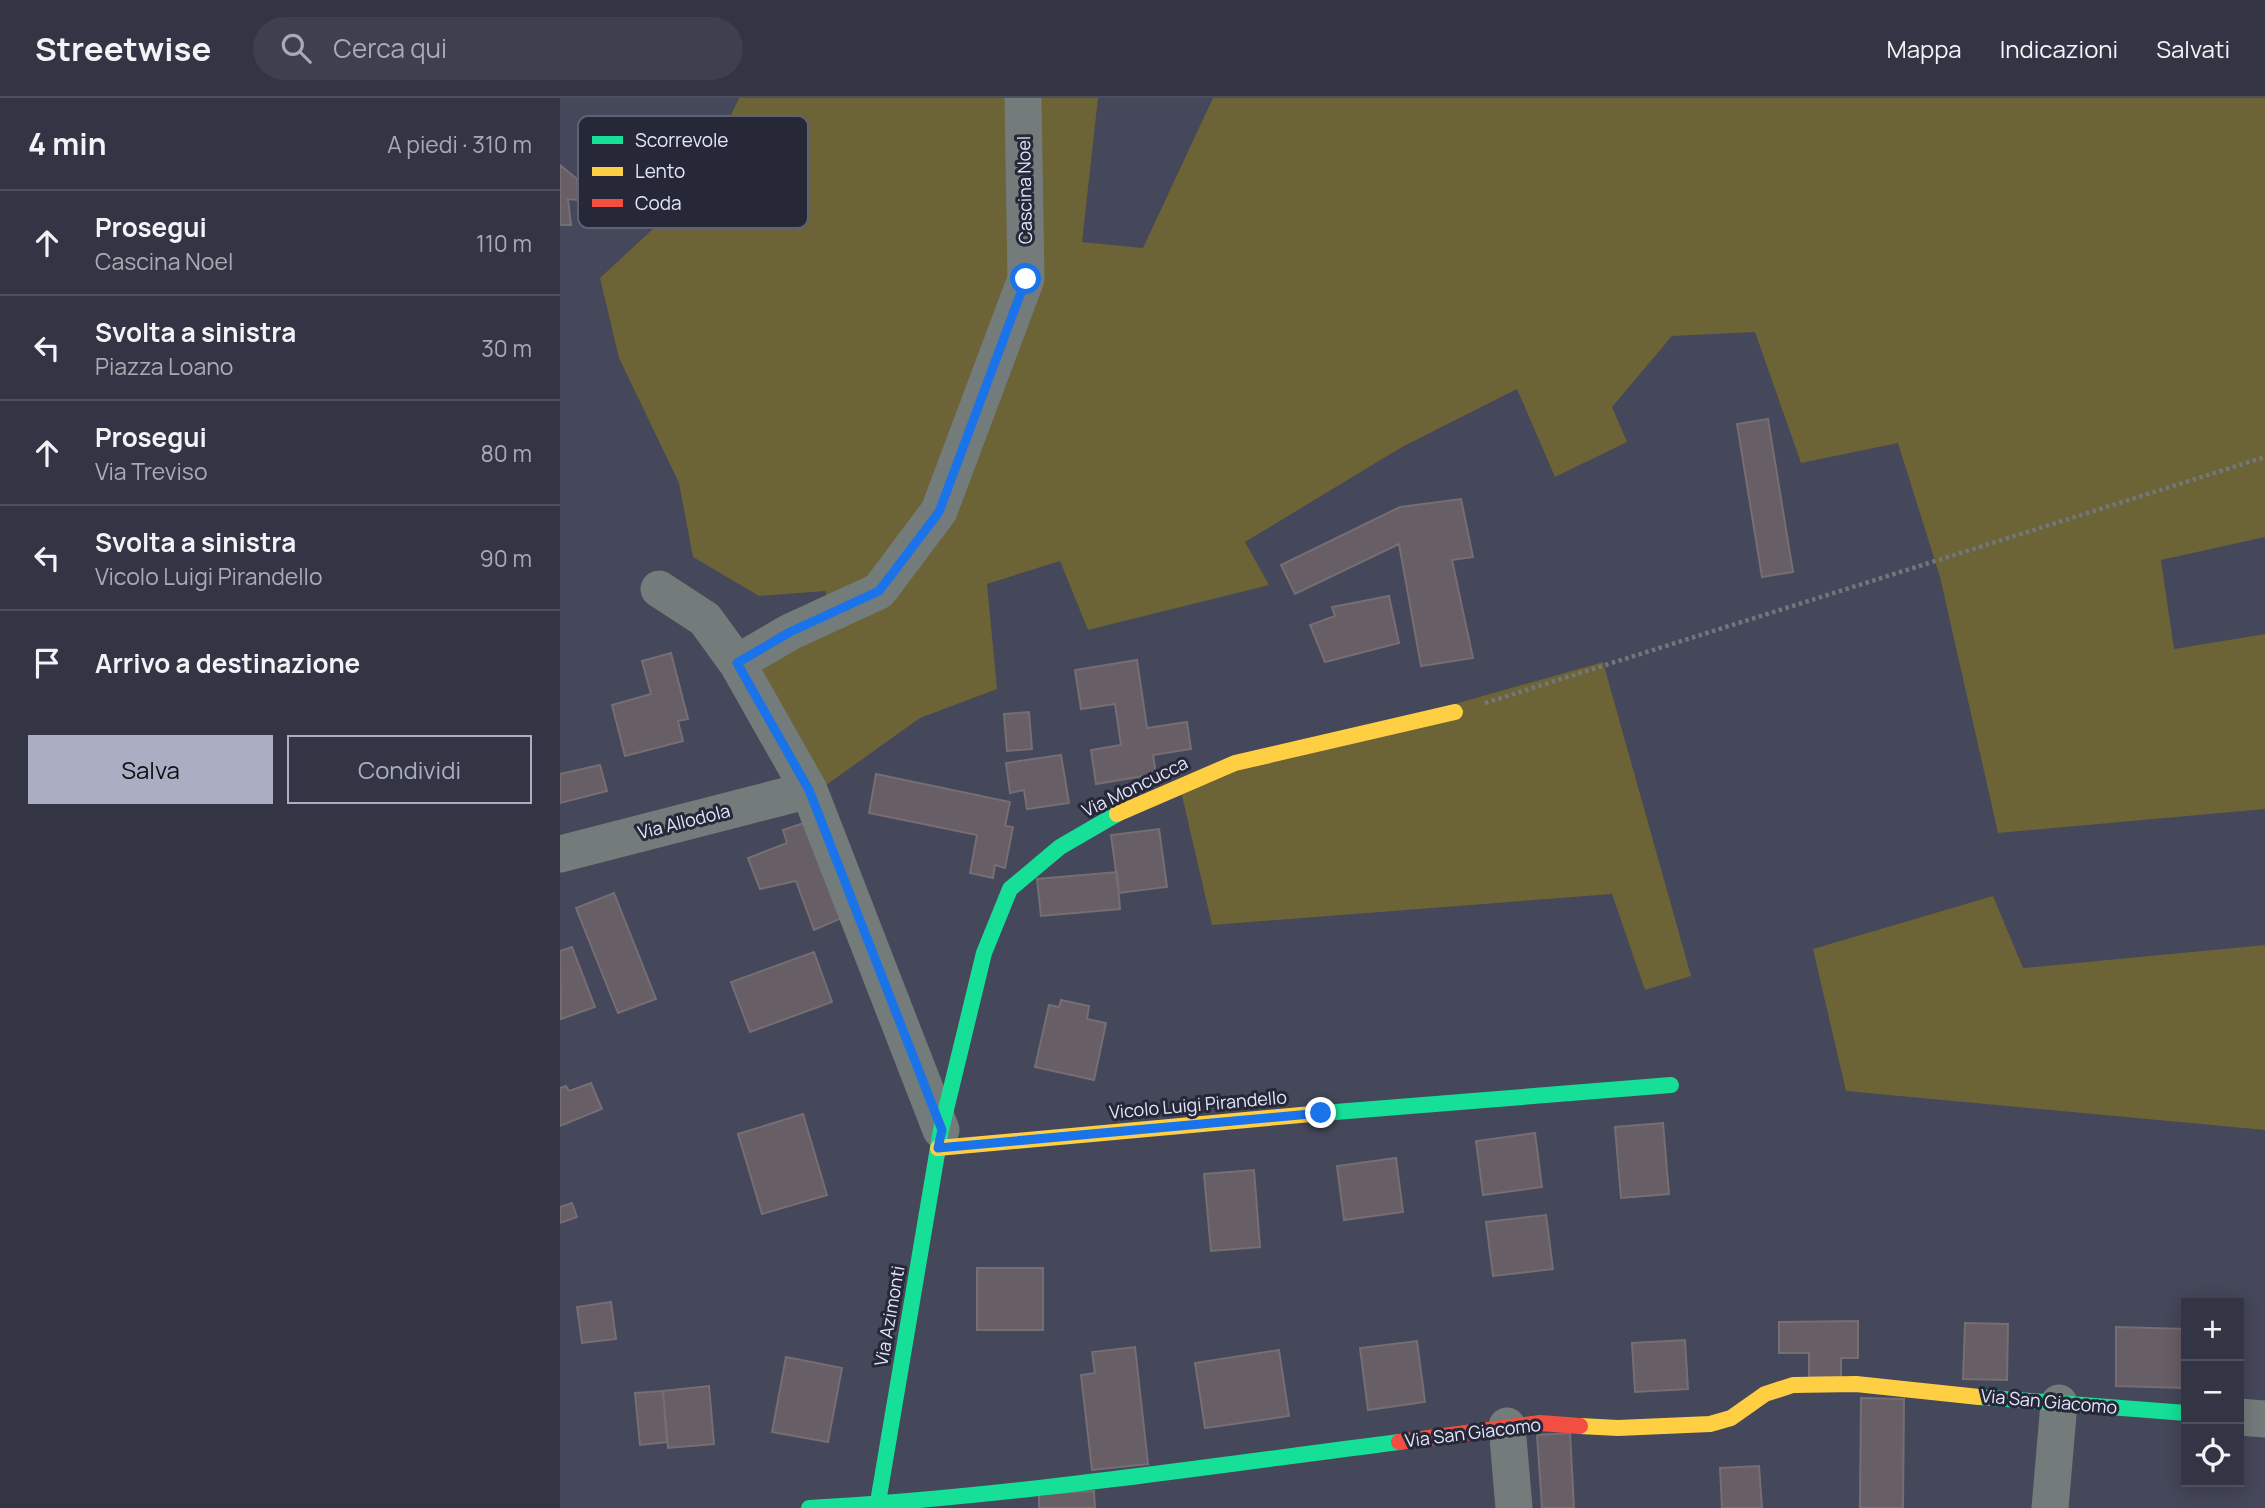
<!DOCTYPE html>
<html lang="it">
<head>
<meta charset="utf-8">
<style>
	body { margin:0; font-family:Manrope,sans-serif; background:#3f404f; color:#f1f3f6 }
	.controls { position:absolute; right:21px; bottom:21px; display:grid; overflow:hidden; border-radius:0px; box-shadow:0 4px 18px #0003 }
	.controls button { width:63px; height:63px; display:grid; place-items:center; padding:0; border:0; border-bottom:2px solid #4e505d; background:#343544; color:#f1f3f6; font:35px sans-serif }
	.stop { position:absolute; width:21px; height:21px; margin:-16px; border:5px solid #1a73e8; border-radius:50%; background:#fff }
	.stop.end { background:#1a73e8; border-color:#fff; box-shadow:0 2px 7px #0008 }
	.list { margin:0; padding:0; list-style:none }
	h2 { display:flex; justify-content:space-between; align-items:center; height:91px; margin:0; padding:0 28px; font-size:30px }
	h2 small { font-size:23px; font-weight:400; color:#a9abb2 }
	.list li { display:grid; grid-template-columns:46px 1fr auto; gap:21px; align-items:center; box-sizing:border-box; height:105px; padding:0 28px; border-top:2px solid #4e505d }
	.list b { display:block; font-size:26px; white-space:nowrap }
	.list p { margin:0; font-size:23px; white-space:nowrap; color:#a9abb2 }
	.list em { font-size:23px; font-style:normal; color:#a9abb2 }
	.actions { display:flex; gap:14px; padding:21px 28px }
	.actions a { flex:1; padding:16px 0; border:2px solid #abaec3; border-radius:0px; text-align:center; font-size:24px; color:#abaec3 }
	.actions .main { background:#abaec3; color:#111 }
	.icon { flex:none; width:38px; height:38px; fill:none; stroke:currentColor; stroke-width:2; stroke-linecap:round; stroke-linejoin:round }
	.map { position:relative; flex:none; width:1705px; height:1410px; overflow:hidden }
	header { display:flex; align-items:center; gap:42px; box-sizing:border-box; height:98px; padding:0 35px; background:#343544; border-bottom:2px solid #4e505d }
	header strong { font-size:33px }
	nav { display:flex; gap:38px; margin-inline-start:auto; font-size:24px }
	.search { width:490px; height:63px; background:#3f404f; display:flex; align-items:center; gap:18px; box-sizing:border-box; padding:0 24px; border-radius:38px; color:#a9abb2; font-size:26px }
	main { display:flex }
	aside { flex:1; background:#343544 }
	.map>svg:first-child { display:block }
</style>
</head>
<body>
<header>
<strong>Streetwise</strong>
<div class="search"><svg class="icon" aria-label="search" viewBox="0 0 24 24"><circle cx="10" cy="10" r="6"/><path d="M15 15l6 6"/></svg>Cerca qui</div>
<nav><a>Mappa</a><a>Indicazioni</a><a>Salvati</a></nav>
</header>
<main>
<aside>
<h2>4 min<small>A piedi · 310 m</small></h2>
<ul class="list">
<li><svg class="icon" aria-label="ahead" viewBox="0 0 24 24"><path d="M12 20V5M6 11l6-6 6 6"/></svg><div><b>Prosegui</b><p>Cascina Noel</p></div><em>110 m</em></li>
<li><svg class="icon" aria-label="left" viewBox="0 0 24 24"><path d="M17 20v-9H6M10 6l-5 5 5 5"/></svg><div><b>Svolta a sinistra</b><p>Piazza Loano</p></div><em>30 m</em></li>
<li><svg class="icon" aria-label="ahead" viewBox="0 0 24 24"><path d="M12 20V5M6 11l6-6 6 6"/></svg><div><b>Prosegui</b><p>Via Treviso</p></div><em>80 m</em></li>
<li><svg class="icon" aria-label="left" viewBox="0 0 24 24"><path d="M17 20v-9H6M10 6l-5 5 5 5"/></svg><div><b>Svolta a sinistra</b><p>Vicolo Luigi Pirandello</p></div><em>90 m</em></li>
<li><svg class="icon" aria-label="arrive" viewBox="0 0 24 24"><path d="M6 21V4h12l-3 4 3 4H6"/></svg><div><b>Arrivo a destinazione</b></div></li>
</ul>
<div class="actions"><a class="main">Salva</a><a>Condividi</a></div>
</aside>
<div class="map">
<svg width="1705" height="1410" viewBox="0 0 1705 1410">
	<rect width="100%" height="100%" fill="#45475a"/>
	<!-- green -->
	<path fill="#6c6336" d="M179,0H538L522,144L583,150L653,0H1705V439L1601,462L1614,551L1705,536V711L1438,735L1380,479L1338,345L1241,365L1195,234L1112,238L1052,309L1067,344L995,379L957,291L842,349L685,444L709,487L528,532L500,463L427,486L437,591L360,620L262,690L196,569L278,526L265,493L199,498L133,459L119,385L59,260L40,180L136,91Z
		M1043,564L1131,878L1085,892L1052,796L652,827L620,689L743,649Z
		M1433,798L1463,870L1705,847V1032L1286,993L1253,851Z"/>
	<!-- building -->
	<path fill="#685e65" stroke="#756e73" stroke-width="2" d="M0,67L17,81L18,102L8,101L11,127H0Z
		M1208,321L1233,474L1202,479L1177,326Z
		M901,401L913,459L892,462L913,560L861,568L839,446L735,496L721,467L840,409Z
		M829,498L839,545L765,564L750,527L775,518L772,509Z
		M111,555L128,621L118,623L123,643L65,658L52,607L91,596L82,563Z
		M577,562L587,630L627,624L631,651L593,657L596,676L536,686L531,652L561,647L555,606L521,611L515,572Z
		M469,614L472,651L447,653L444,616Z
		M501,657L509,705L467,711L464,692L450,695L446,665Z
		M40,667L47,693L0,705V676Z
		M316,676L450,704L445,728L453,729L445,770L435,767L433,780L410,775L417,737L309,715Z
		M250,723L284,819L254,832L236,783L200,791L188,760L227,745L223,732Z
		M599,731L607,789L559,795L551,737Z
		M557,774L560,811L481,818L477,781Z
		M54,795L96,901L58,915L16,810Z
		M12,849L35,909L1,921L0,853Z
		M254,854L272,904L190,934L171,884Z
		M501,902L529,908L527,921L546,925L534,982L475,969L489,907L499,909Z
		M31,985L42,1011L0,1028V990L6,988L9,993Z
		M243,1016L267,1097L202,1116L178,1036Z
		M1103,1025L1109,1096L1061,1100L1055,1029Z
		M975,1035L982,1089L923,1097L916,1043Z
		M836,1060L843,1114L784,1122L777,1068Z
		M694,1072L700,1149L651,1153L644,1076Z
		M12,1105L17,1119L0,1125V1109Z
		M986,1117L993,1171L933,1178L926,1124Z
		M417,1170H483V1232H417Z
		M51,1204L56,1241L22,1245L17,1209Z
		M1298,1223V1260H1281V1279H1249V1255H1219V1224Z
		M1405,1225L1448,1226L1447,1282L1403,1281Z
		M1556,1229L1626,1231V1290L1556,1288Z
		M1125,1242L1128,1291L1075,1294L1072,1245Z
		M857,1243L865,1304L808,1312L800,1250Z
		M575,1249L588,1366L532,1372L521,1277L535,1275L532,1254Z
		M719,1252L729,1318L645,1330L635,1265Z
		M226,1259L282,1270L268,1344L212,1334Z
		M149,1288L154,1346L108,1350L103,1293Z
		M103,1293L107,1344L80,1347L75,1295Z
		M1301,1300L1344,1301L1343,1410H1300Z
		M1010,1335L1014,1410H982L977,1337Z
		M1199,1368L1202,1410H1162L1160,1370Z
		M534,1393L535,1410H479V1396Z"/>
	<g fill="none" stroke-linecap="round" stroke-linejoin="round">
		<!-- path -->
		<path stroke="#72777b" stroke-width="4.5" stroke-dasharray="3.5 3.5" stroke-linecap="butt" d="M925,605L1705,359"/>
		<!-- street -->
		<path stroke="#737c7b" stroke-width="37" d="M99,491L145,521L177,565L249,692L381,1032
			M177,565L230,534L319,493L379,413L466,181L463,0
			M0,756L249,692
			M1679,1319L1705,1321
			M947,1328L954,1410
			M1490,1410L1499,1305"/>
		<!-- fast -->
		<path stroke="#16e098" stroke-width="16" d="M763,1015L1111,987
			M1419,1299L1626,1315
			M249,1410C447,1399 643,1369 839,1344
			M317,1410L381,1032L424,855L450,791L500,749L557,716"/>
		<!-- slow -->
		<path stroke="#ffcf43" stroke-width="16" d="M557,716L675,665L895,614
			M378,1050L763,1015
			M1020,1328L1058,1330L1150,1326L1171,1320L1205,1296L1233,1287L1296,1286L1419,1299"/>
		<!-- jam -->
		<path stroke="#f24e42" stroke-width="16" d="M839,1344L980,1325L1020,1328"/>
	</g>
	<g fill="none" stroke-linecap="round" stroke-linejoin="round">
		<!-- route -->
		<path stroke="#1a73e8" stroke-width="9" d="M466,181L379,414L319,493L230,534L177,565L249,692L382,1032L378,1050L761,1015"/>
	</g>
	<g text-anchor="middle" stroke-width="6" stroke-linejoin="round" paint-order="stroke">
		<!-- street labels -->
		<g font-size="18" fill="#e2e6fc" stroke="#262838">
			<text transform="translate(465 92) rotate(-91)" y="6">Cascina Noel</text>
			<text transform="translate(575 689) rotate(-26)" y="6">Via Moncucca</text>
			<text transform="translate(124 724) rotate(-14)" y="6">Via Allodola</text>
			<text transform="translate(638 1007) rotate(-5)" y="6">Vicolo Luigi Pirandello</text>
			<text transform="translate(330 1218) rotate(-80)" y="6">Via Azimonti</text>
			<text transform="translate(1489 1304) rotate(5)" y="6">Via San Giacomo</text>
			<text transform="translate(913 1335) rotate(-7)" y="6">Via San Giacomo</text>
		</g>
	</g>
	<!-- legend -->
	<rect x="18" y="18" width="230" height="112" rx="10" fill="#262838" stroke="#5e6173" stroke-width="2"/>
	<rect x="32" y="38" width="31" height="8" fill="#16e098"/>
	<rect x="32" y="69" width="31" height="9" fill="#ffcf43"/>
	<rect x="32" y="101" width="31" height="8" fill="#f24e42"/>
	<g font-size="19" fill="#e2e6fc">
		<text x="75" y="49">Scorrevole</text>
		<text x="75" y="80">Lento</text>
		<text x="75" y="112">Coda</text>
	</g>
</svg>
<div class="controls">
<button>+</button>
<button>−</button>
<button><svg class="icon" aria-label="locate" viewBox="0 0 24 24"><circle cx="12" cy="12" r="6"/><path d="M12 2v4M12 18v4M2 12h4M18 12h4"/></svg></button>
</div>
<div class="stop" style="left:466px;top:181px"></div>
<div class="stop end" style="left:761px;top:1015px"></div>
</div>
</main>
</body>
</html>
